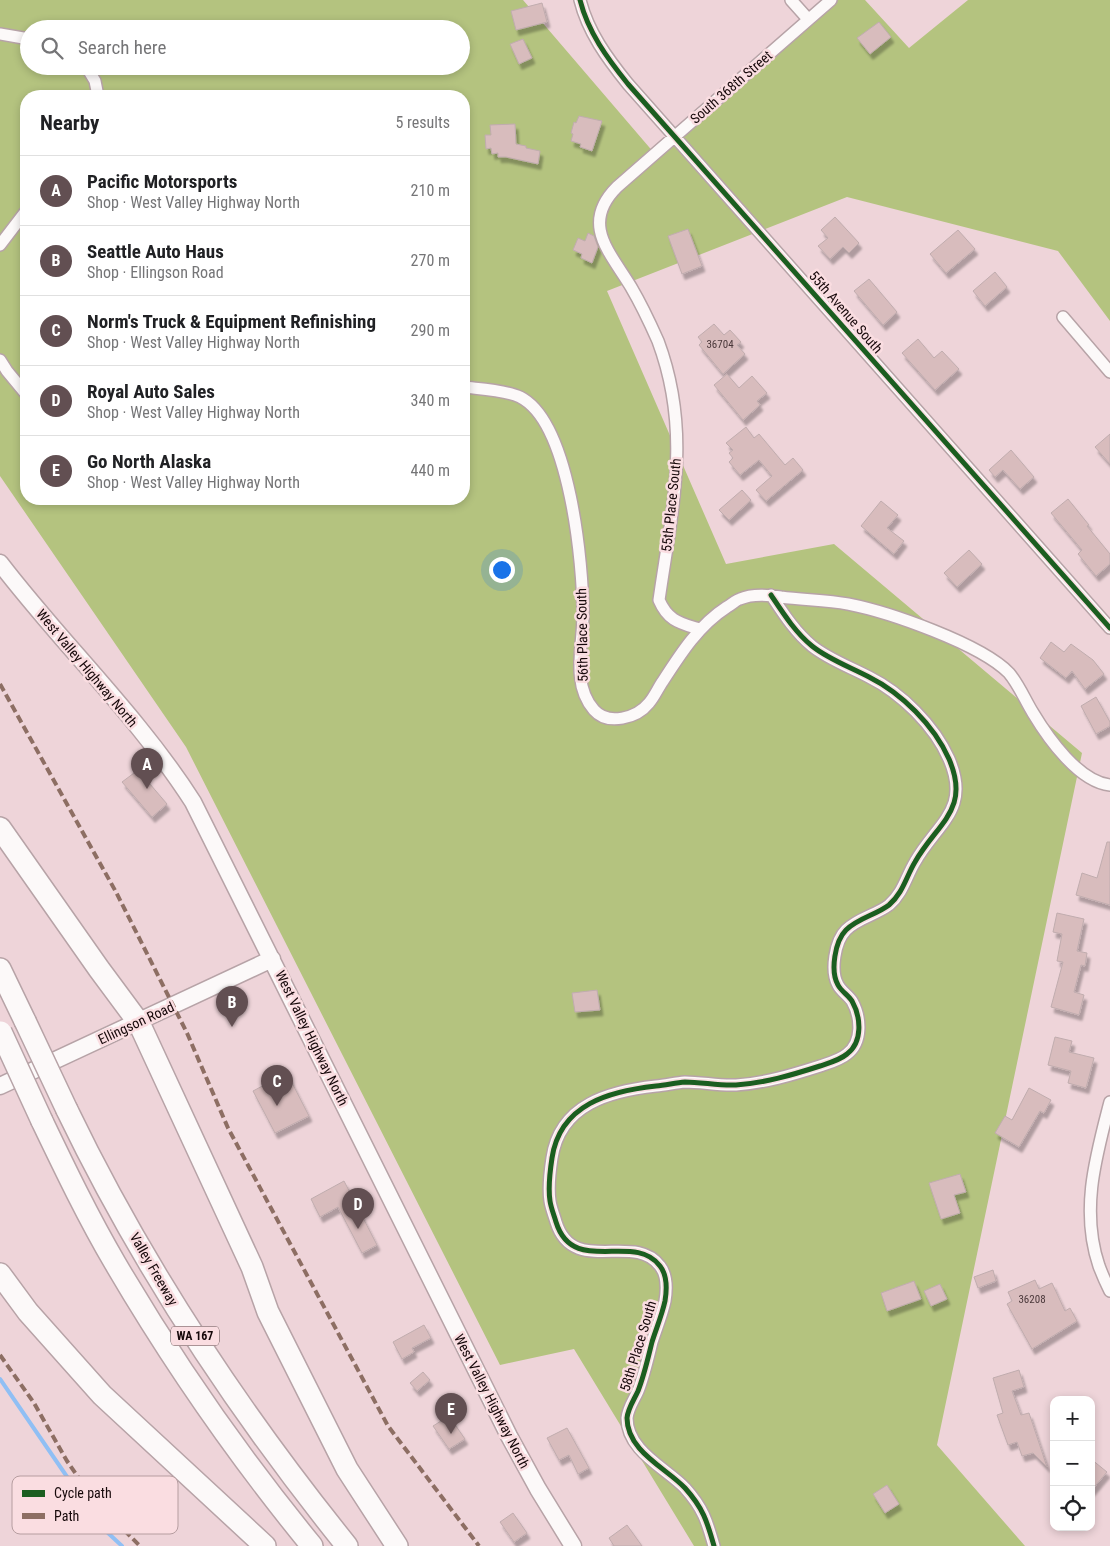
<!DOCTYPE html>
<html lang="en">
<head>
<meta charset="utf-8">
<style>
	body { margin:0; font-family:"Roboto Condensed",sans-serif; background:#f2f2f2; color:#202124 }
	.controls { position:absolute; right:15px; bottom:15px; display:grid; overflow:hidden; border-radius:10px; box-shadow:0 2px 8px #0003 }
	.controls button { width:45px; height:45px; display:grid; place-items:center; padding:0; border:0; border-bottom:1px solid #e0e0e0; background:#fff; color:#202124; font:25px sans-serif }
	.you { position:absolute; left:501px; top:569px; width:18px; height:18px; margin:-12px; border:4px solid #fff; border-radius:50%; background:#1a73e8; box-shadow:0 0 0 8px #1a73e833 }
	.badge { display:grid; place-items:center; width:32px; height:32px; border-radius:50%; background:#624f52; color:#fff; font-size:16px; font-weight:700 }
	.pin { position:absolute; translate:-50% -41px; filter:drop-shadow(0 1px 2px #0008) }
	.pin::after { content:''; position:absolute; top:26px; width:18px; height:15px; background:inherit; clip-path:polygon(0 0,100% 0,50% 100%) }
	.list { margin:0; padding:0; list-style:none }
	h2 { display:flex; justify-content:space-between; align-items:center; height:65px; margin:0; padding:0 20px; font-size:21px }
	h2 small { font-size:16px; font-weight:400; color:#757577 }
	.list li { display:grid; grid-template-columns:32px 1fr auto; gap:15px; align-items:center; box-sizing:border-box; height:70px; padding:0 20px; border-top:1px solid #e0e0e0 }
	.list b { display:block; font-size:19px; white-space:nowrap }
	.list p { margin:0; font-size:16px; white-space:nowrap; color:#757577 }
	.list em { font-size:16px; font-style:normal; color:#757577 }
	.icon { flex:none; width:28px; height:28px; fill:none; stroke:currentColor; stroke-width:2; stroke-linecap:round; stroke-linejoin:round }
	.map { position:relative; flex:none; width:1110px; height:1546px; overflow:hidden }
	.search { position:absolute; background:#fff; box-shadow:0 2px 8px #0003; left:20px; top:20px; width:450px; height:55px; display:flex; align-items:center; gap:12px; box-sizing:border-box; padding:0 18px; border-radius:28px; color:#757577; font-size:19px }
	.panel { position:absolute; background:#fff; box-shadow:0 2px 8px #0003; left:20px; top:90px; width:450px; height:415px; border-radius:20px }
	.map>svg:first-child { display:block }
</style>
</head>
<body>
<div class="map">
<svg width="1110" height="1546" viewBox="0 0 1110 1546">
	<defs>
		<filter id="shadow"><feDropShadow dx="3" dy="5.5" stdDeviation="1" flood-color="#0004"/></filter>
	</defs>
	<rect width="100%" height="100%" fill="#eed4d9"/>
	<!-- forest -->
	<path fill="#b4c37f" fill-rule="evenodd" d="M0,0H523L655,154L831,0H865L909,48L968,0H1110V321L1058,251L847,197L607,291L726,564L834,544L1082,753L937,1445L1025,1546H694L574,1349L500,1365L186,747L0,476ZM29,29H461V66H29ZM26,96H464V499H26Z"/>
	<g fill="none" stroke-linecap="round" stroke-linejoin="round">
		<!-- stream -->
		<path stroke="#90bff4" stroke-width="4" d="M0,1379L85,1503L108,1533L122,1546"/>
	</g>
	<!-- building -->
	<path fill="#d8bcbd" stroke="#c0acae" filter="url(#shadow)" d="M542,3L547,22L516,30L511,11Z
		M879,22L891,37L870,54L857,38Z
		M523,39L532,58L519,64L510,44Z
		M579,116L602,121L592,151L580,147L581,144L571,141L573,134L571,133L574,122L576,123Z
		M515,124L516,144L526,146V148L540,151L538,164L506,157H498V153L492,154L491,148L486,149L485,135H491L490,125Z
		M835,217L859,243L849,253L843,247L830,259L818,246L828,238L821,230Z
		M688,229L702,266L682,274L668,236Z
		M958,230L975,249L946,273L930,254Z
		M588,233L594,236L598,247L592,263L581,258L582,254L573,250L578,238L585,241Z
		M995,272L1007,287L985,306L973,291Z
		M869,279L897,312L883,325L854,291Z
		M714,324L724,335L730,330L741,342L737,345L745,354L723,374L699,345L702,342L698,337Z
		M918,339L934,358L942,351L959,369L935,390L902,353Z
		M727,374L739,388L752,376L767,393L757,401L760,405L743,420L714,385Z
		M746,427L754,438L759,434L785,465L793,458L803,470L766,501L756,490L772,476L759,460L740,475L729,462L733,458L729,453L733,450L726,443Z
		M1110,434V464L1095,447Z
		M1011,450L1034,477L1020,489L1003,470L995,477L989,470Z
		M742,490L751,500L729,520L719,510Z
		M1068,499L1089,525L1087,526L1110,554V564L1096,576L1078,554L1082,550L1051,513Z
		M881,501L898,515L887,528L904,541L894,554L861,526Z
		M969,550L982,564L957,587L944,573Z
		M1051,642L1064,652L1071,644L1093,660L1104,674L1085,689L1072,671L1066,678L1040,658Z
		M1096,697L1110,722V726L1096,734L1081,706Z
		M138,770L167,804L152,817L122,782Z
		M1107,842H1110V905L1076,895L1082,873L1097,878Z
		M1057,913L1084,919L1077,951L1087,953L1085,966L1081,965L1074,992L1084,995L1079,1015L1051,1007L1063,962L1057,961L1062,934L1053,932Z
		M597,990L600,1010L575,1012L572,993Z
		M1055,1037L1072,1041L1069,1052L1094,1058L1086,1088L1068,1083L1071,1071L1048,1065Z
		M287,1073L309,1116L275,1133L253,1091Z
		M1029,1088L1051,1100L1044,1113L1040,1111L1019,1147L995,1133L1005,1116L1012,1120Z
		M960,1174L966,1192L954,1195L960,1213L941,1219L929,1183Z
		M344,1181L377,1245L362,1253L338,1207L320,1217L311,1199Z
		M993,1270L996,1281L978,1288L974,1277Z
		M1035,1280L1039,1289L1052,1283L1065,1311L1070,1308L1077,1321L1032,1349L1007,1304L1012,1301L1008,1292Z
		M914,1281L921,1299L887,1311L881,1293Z
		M940,1284L947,1299L931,1306L924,1291Z
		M424,1325L431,1338L412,1348L414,1352L402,1359L393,1342Z
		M1019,1370L1024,1387L1012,1391L1021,1415L1029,1413L1047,1467L1033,1453L1022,1456L1017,1442L1008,1445L997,1415L1003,1413L993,1378Z
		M423,1372L430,1380L417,1391L410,1383Z
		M449,1416L465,1439L449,1449L433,1426Z
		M567,1428L589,1468L578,1474L569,1455L559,1460L547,1438Z
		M1091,1459L1107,1472L1091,1491Z
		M887,1485L899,1504L885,1513L873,1494Z
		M513,1513L527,1533L514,1542L500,1522Z
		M627,1525L642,1546H614L609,1538Z"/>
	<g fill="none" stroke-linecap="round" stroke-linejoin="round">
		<!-- street casing -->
		<g stroke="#b7a3a7" stroke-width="14">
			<path id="street" d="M580,0C588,32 607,58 628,84L1110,628
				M791,0L808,19
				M0,34L29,39
				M86,66L95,81L98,96
				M0,245L26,211
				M1063,317L1110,372
				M0,360L7,371L26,394
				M464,387C480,389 505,390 520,397C570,422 583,564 583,615C583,645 571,684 594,710C608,726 637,718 649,703C655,696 658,688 663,681C681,653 699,625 727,607C731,605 736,600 740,599C751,594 769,595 781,597C803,600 826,600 848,604C889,612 981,644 1009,673C1019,685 1025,700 1033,713C1048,738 1079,782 1110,785
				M699,629C680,623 668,621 659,600C672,509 692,432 658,341C650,323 641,304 631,287C610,252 580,224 617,187L831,0
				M1110,1102C1096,1156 1080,1210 1099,1266C1102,1274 1106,1283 1110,1291
				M714,1546C707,1521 703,1508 685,1488C666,1468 627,1451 627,1418C628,1408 634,1400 638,1391C644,1376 648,1358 652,1342C656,1329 662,1315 665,1301C667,1289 667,1275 660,1266C634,1231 573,1277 556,1222C554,1215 551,1208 550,1201C548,1188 550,1171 552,1158C560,1104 610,1091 656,1086C666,1085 675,1083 685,1082C702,1082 719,1086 736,1085C765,1083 792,1075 820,1066C829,1063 840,1060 847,1054C863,1042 861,1017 852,1001C848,995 841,991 838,985C830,971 835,941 846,930C858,918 876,915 889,905C903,893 906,877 915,862C937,823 971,810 949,759C934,725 901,693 869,677C850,667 828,659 812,646C795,632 783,613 771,595"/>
		</g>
		<!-- secondary casing -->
		<g stroke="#b7a3a7" stroke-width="19">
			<path id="secondary" d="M0,563C62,644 138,716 193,802L509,1436L538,1489L573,1546
				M0,1086L272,959"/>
		</g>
		<!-- highway casing -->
		<g stroke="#b7a3a7" stroke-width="24">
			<path id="highway" d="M0,828L99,969L139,1023L252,1267L268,1312L347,1469L397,1546
				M0,969L25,1021
				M67,1110C142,1266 239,1412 347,1546
				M42,1121C65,1169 88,1217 115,1263C173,1362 239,1457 312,1546
				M0,1274L28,1312L102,1395L265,1546"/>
		</g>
		<!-- street -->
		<use href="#street" stroke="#fcf9f9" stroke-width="11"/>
		<!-- secondary -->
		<use href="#secondary" stroke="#fcf9f9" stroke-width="16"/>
		<!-- highway -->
		<use href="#highway" stroke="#fcf9f9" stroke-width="21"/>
		<!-- highway-bridge casing -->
		<g stroke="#b7a3a7" stroke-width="24" stroke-linecap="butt">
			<path id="highway-bridge" d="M25,1021L67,1110
				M1,1032L42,1121"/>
		</g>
		<!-- highway-bridge -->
		<use href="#highway-bridge" stroke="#fcf9f9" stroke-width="21"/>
		<!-- quiet -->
		<path stroke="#8d6e63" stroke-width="4" stroke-dasharray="8 4" stroke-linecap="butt" d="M0,684L116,892L187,1033L228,1128L388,1426L479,1546
			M0,1355L34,1403L67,1461L94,1500L140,1546"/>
		<!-- cycleway casing -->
		<g stroke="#fadde1" stroke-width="8">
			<path id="cycleway" d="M580,0C588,32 607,58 628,84L1110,628
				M714,1546C707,1521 703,1508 685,1488C666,1468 627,1451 627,1418C628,1408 634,1400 638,1391C644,1376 648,1358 652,1342C656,1329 662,1315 665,1301C667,1289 667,1275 660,1266C634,1231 573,1277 556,1222C554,1215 551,1208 550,1201C548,1188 550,1171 552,1158C560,1104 610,1091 656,1086C666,1085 675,1083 685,1082C702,1082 719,1086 736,1085C765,1083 792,1075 820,1066C829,1063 840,1060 847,1054C863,1042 861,1017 852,1001C848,995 841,991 838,985C830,971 835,941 846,930C858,918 876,915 889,905C903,893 906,877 915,862C937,823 971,810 949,759C934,725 901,693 869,677C850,667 828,659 812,646C795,632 783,613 771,595"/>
		</g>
		<!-- cycleway -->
		<use href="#cycleway" stroke="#1b5e20" stroke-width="5"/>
	</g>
	<g text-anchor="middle" stroke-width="5" stroke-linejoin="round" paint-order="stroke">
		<!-- number labels -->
		<g font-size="11" fill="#4a383a">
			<text x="720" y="348">36704</text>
			<text x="1032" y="1303">36208</text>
		</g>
		<!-- shield labels -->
		<rect fill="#fadde1" stroke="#5a484a" stroke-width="1" x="171" y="1326.5" width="48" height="19" rx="4"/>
		<g font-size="12" font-weight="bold" fill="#16080a">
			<text x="195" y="1340">WA 167</text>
		</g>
		<!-- street labels -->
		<g font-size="14" fill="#16080a" stroke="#fadde1">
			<text transform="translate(731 87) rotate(-41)" y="5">South 368th Street</text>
			<text transform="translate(846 312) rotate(49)" y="5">55th Avenue South</text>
			<text transform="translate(671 505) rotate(-84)" y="5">55th Place South</text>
			<text transform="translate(582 635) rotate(-91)" y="5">56th Place South</text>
			<text transform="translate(87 668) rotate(50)" y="5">West Valley Highway North</text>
			<text transform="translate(136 1023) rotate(-25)" y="5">Ellingson Road</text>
			<text transform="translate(312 1038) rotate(64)" y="5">West Valley Highway North</text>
			<text transform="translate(154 1269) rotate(60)" y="5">Valley Freeway</text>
			<text transform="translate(638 1346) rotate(-73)" y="5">58th Place South</text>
			<text transform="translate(492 1401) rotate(63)" y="5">West Valley Highway North</text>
		</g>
	</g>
	<!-- legend -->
	<rect x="12" y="1476" width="166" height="58" rx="8" fill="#fadde1" stroke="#b69da0" stroke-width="1"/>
	<rect x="22" y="1490" width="23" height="7" fill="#1b5e20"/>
	<rect x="22" y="1513" width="23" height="6" fill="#8d6e63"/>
	<g font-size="14" fill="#16080a">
		<text x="54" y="1498">Cycle path</text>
		<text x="54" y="1521">Path</text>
	</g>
</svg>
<div class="controls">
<button>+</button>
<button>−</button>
<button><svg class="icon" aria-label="locate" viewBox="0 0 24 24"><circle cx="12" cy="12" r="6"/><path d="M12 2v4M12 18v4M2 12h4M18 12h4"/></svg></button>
</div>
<div class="you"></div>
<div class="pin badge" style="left:147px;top:789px">A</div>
<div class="pin badge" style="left:232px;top:1027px">B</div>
<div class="pin badge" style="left:277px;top:1106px">C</div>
<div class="pin badge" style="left:358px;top:1229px">D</div>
<div class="pin badge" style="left:451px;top:1434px">E</div>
<div class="search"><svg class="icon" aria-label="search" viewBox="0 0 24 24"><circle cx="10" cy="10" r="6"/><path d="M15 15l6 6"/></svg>Search here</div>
<section class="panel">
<h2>Nearby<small>5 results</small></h2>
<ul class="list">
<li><span class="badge">A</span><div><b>Pacific Motorsports</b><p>Shop · West Valley Highway North</p></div><em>210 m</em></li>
<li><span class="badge">B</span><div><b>Seattle Auto Haus</b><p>Shop · Ellingson Road</p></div><em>270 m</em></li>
<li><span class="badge">C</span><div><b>Norm's Truck &amp; Equipment Refinishing</b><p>Shop · West Valley Highway North</p></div><em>290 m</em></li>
<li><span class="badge">D</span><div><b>Royal Auto Sales</b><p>Shop · West Valley Highway North</p></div><em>340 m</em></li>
<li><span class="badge">E</span><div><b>Go North Alaska</b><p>Shop · West Valley Highway North</p></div><em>440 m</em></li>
</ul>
</section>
</div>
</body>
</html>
